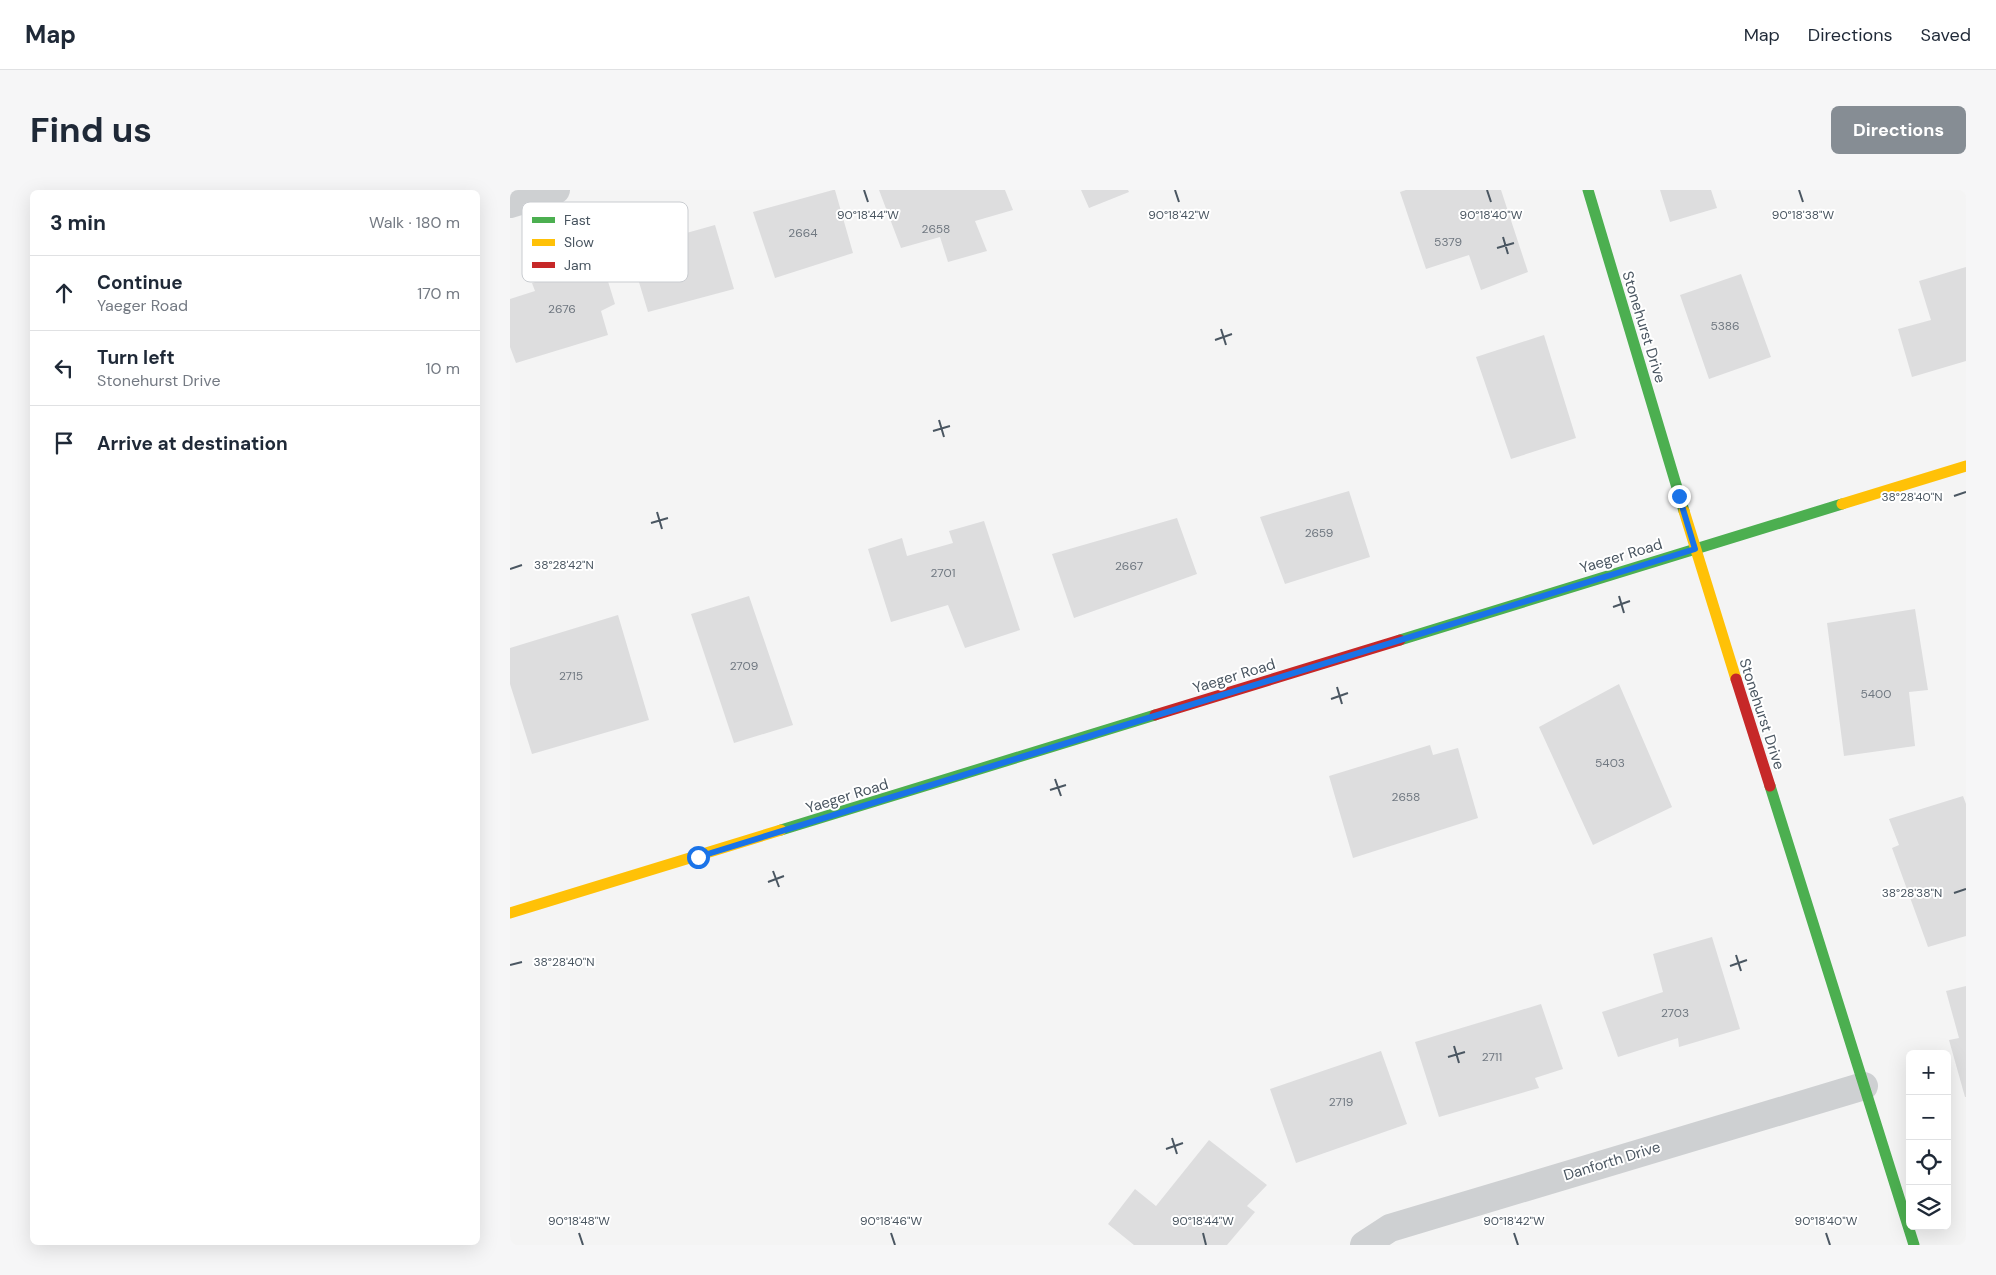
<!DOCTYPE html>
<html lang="en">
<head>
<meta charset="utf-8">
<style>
	body { margin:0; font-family:"DM Sans",sans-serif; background:#f6f6f7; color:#1f2937 }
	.controls { position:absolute; right:15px; bottom:15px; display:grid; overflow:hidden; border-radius:8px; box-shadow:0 5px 20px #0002 }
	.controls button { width:45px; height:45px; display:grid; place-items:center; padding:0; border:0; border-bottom:1px solid #e0e1e3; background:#fff; color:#1f2937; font:25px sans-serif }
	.stop { position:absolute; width:15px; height:15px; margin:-11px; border:4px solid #1a73e8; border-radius:50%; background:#fff }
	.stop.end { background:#1a73e8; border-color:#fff; box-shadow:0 1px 5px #0008 }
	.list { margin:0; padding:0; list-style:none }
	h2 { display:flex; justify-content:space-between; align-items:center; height:65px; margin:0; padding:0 20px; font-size:21px }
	h2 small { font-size:16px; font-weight:400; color:#747a83 }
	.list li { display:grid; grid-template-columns:32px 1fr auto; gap:15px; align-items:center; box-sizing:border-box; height:75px; padding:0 20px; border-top:1px solid #e0e1e3 }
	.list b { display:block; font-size:19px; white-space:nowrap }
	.list p { margin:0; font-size:16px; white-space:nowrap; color:#747a83 }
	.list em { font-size:16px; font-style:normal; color:#747a83 }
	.icon { flex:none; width:28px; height:28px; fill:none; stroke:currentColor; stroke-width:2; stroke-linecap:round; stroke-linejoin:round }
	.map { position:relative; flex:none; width:1456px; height:1055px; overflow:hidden; border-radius:8px }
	header { display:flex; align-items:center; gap:30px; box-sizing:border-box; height:70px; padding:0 25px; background:#fff; border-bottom:1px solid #e0e1e3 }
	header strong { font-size:24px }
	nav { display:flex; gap:28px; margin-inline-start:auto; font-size:18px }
	.intro { display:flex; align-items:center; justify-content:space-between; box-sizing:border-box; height:120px; padding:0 30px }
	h1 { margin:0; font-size:35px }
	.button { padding:12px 22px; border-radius:8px; background:#868d94; color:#fff; font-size:18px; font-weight:700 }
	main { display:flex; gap:30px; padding:0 30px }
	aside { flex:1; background:#fff; border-radius:8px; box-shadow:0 5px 20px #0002 }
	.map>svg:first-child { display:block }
</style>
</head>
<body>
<header>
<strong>Map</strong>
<nav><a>Map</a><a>Directions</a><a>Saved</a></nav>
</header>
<div class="intro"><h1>Find us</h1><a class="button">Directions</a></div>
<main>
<aside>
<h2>3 min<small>Walk · 180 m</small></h2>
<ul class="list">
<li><svg class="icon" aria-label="ahead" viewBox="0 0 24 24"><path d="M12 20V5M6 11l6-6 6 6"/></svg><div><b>Continue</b><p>Yaeger Road</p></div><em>170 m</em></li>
<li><svg class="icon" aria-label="left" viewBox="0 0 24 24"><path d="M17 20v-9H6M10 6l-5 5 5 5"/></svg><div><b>Turn left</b><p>Stonehurst Drive</p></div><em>10 m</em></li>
<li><svg class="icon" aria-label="arrive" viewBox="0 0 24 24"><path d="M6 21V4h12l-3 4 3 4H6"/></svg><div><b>Arrive at destination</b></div></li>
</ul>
</aside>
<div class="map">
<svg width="1456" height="1055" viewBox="0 0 1456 1055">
	<rect width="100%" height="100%" fill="#f4f4f4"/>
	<!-- building -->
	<path fill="#ddddde" d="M323,0H325L343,63L265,88L243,22Z
		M369,0H495L503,20L465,31L477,61L438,72L430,47L391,58Z
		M571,0H618L619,2L579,18Z
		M896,0H991L1018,82L971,100L959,65L916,79L890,2Z
		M1150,0H1201L1207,18L1160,32Z
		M205,35L224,99L138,122L119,59Z
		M92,72L105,114L91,121L98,145L6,173L0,157V109L25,101L22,93Z
		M1456,77V171L1402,187L1388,139L1421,130L1409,91Z
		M1231,84L1261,167L1199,189L1170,105Z
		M1034,145L1066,248L1001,269L966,167Z
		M839,301L860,367L775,394L750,327Z
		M667,328L687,384L564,428L542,364Z
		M474,331L510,440L455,458L438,415L381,432L358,359L392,348L397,366L443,353L439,341Z
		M239,406L283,535L224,553L181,424Z
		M1405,419L1418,500L1399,502L1405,556L1334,566L1317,433Z
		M108,425L139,530L22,564L0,494V458Z
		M1109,494L1162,617L1083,655L1029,537Z
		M920,555L923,565L948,558L968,628L843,668L819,586Z
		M1453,606L1456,614V746L1418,757L1382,658L1389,655L1379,629Z
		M1202,747L1230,839L1169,857L1168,848L1108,867L1092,822L1153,802L1143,764Z
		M1456,796V907H1455L1439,850L1449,848L1436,801Z
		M1031,814L1053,879L1025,888L1029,898L929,927L905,852Z
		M871,861L897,934L786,973L760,899Z
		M699,950L757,995L737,1016L745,1022L717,1055H624L598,1034L625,999L646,1016Z"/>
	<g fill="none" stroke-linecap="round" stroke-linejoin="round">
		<!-- street -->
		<path stroke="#ced0d2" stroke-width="28" d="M0,14L46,0
			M854,1055L880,1038L1354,896"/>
		<!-- fast -->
		<path stroke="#4caf50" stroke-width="11" d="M1078,0L1174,321
			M890,450L1332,314
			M1260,596L1404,1055
			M271,640L645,525"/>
		<!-- slow -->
		<path stroke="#ffc107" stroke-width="11" d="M1332,314L1456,276
			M1174,321L1226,489
			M0,723L271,640"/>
		<!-- jam -->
		<path stroke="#c62828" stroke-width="11" d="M1226,489L1260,596
			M645,525L890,450"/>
	</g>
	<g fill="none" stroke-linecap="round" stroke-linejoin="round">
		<!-- route -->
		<path stroke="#1a73e8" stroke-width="6" d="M188,667L1185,359L1169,306"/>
	</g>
	<!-- ticks -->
	<path fill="none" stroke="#4a5661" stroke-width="2" d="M354,0L358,12M665,0L669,12M977,0L981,12M1289,0L1293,12M993,47L998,64M987,58L1004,53M711,139L716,155M705,150L722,144M429,230L434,247M423,241L440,236M1444,306L1456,302M147,322L152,339M141,333L158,328M0,379L12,375M1109,406L1114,423M1103,417L1120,411M827,497L832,514M821,509L838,503M545,589L551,606M540,600L556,595M263,681L269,697M258,692L274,686M1444,703L1456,699M1226,765L1231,781M0,775L12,772M1220,776L1237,770M944,856L949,873M938,867L955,862M662,948L667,964M656,959L673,953M69,1043L73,1055M381,1043L385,1055M693,1043L696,1055M1004,1043L1008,1055M1316,1043L1320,1055"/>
	<g text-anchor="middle" stroke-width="4" stroke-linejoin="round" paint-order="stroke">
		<!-- number labels -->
		<g font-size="12" fill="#707881">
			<text x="426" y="43">2658</text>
			<text x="293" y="47">2664</text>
			<text x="938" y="56">5379</text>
			<text x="52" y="123">2676</text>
			<text x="1215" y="140">5386</text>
			<text x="809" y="347">2659</text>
			<text x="619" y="380">2667</text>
			<text x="433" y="387">2701</text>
			<text x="234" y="480">2709</text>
			<text x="61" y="490">2715</text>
			<text x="1366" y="508">5400</text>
			<text x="1100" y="577">5403</text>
			<text x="896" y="611">2658</text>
			<text x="1165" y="827">2703</text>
			<text x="982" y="871">2711</text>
			<text x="831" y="916">2719</text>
		</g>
		<!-- street labels -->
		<g font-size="15" fill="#4a5661" stroke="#fff">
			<text transform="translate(1134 137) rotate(73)" y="5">Stonehurst Drive</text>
			<text transform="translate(1111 366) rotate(-17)" y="5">Yaeger Road</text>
			<text transform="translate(724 486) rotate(-17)" y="5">Yaeger Road</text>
			<text transform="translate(1252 524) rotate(72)" y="5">Stonehurst Drive</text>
			<text transform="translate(337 606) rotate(-17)" y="5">Yaeger Road</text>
			<text transform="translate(1102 971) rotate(-17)" y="5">Danforth Drive</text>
		</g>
	</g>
	<!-- legend -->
	<rect x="12" y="12" width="166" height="80" rx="8" fill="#fff" stroke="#c9ccd0" stroke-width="1"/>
	<rect x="22" y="27" width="23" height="6" fill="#4caf50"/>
	<rect x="22" y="49" width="23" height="7" fill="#ffc107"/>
	<rect x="22" y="72" width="23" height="6" fill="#c62828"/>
	<g font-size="14" fill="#4a5661">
		<text x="54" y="35">Fast</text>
		<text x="54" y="57">Slow</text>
		<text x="54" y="80">Jam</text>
	</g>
	<g font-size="12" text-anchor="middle" fill="#4a5661" stroke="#fff" stroke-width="4" stroke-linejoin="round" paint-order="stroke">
		<text x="358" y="29">90°18'44"W</text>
		<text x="669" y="29">90°18'42"W</text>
		<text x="981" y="29">90°18'40"W</text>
		<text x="1293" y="29">90°18'38"W</text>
		<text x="1402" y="311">38°28'40"N</text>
		<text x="54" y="379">38°28'42"N</text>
		<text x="1402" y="707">38°28'38"N</text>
		<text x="54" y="776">38°28'40"N</text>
		<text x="69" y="1035">90°18'48"W</text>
		<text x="381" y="1035">90°18'46"W</text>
		<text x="693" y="1035">90°18'44"W</text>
		<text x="1004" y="1035">90°18'42"W</text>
		<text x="1316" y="1035">90°18'40"W</text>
	</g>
</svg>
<div class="controls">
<button>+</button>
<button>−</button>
<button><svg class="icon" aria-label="locate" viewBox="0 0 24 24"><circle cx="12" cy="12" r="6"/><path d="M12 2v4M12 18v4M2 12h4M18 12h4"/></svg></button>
<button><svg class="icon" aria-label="layers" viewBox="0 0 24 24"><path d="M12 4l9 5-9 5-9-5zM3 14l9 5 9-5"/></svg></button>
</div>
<div class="stop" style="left:188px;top:667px"></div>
<div class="stop end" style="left:1169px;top:306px"></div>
</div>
</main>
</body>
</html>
